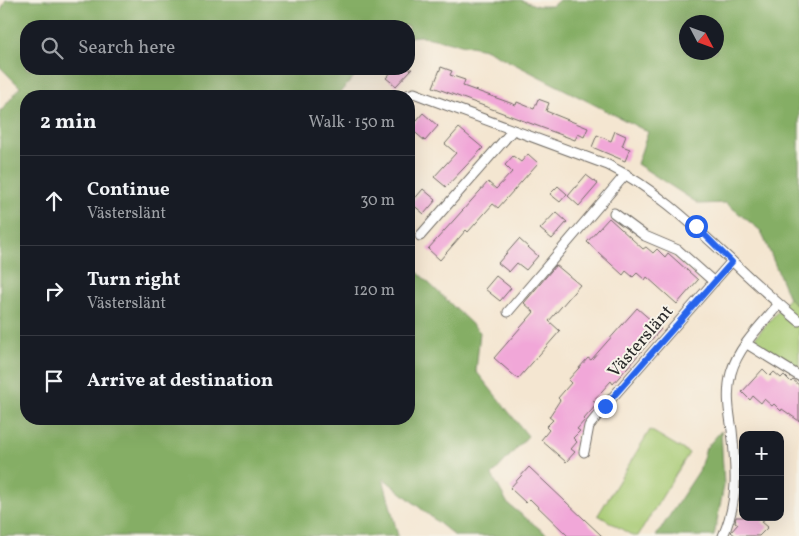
<!DOCTYPE html>
<html lang="en">
<head>
<meta charset="utf-8">
<style>
	body { margin:0; font-family:Vollkorn,serif; background:#20242c; color:#f1f3f6 }
	.controls { position:absolute; right:15px; bottom:15px; display:grid; overflow:hidden; border-radius:10px; box-shadow:0 5px 20px #0002 }
	.controls button { width:45px; height:45px; display:grid; place-items:center; padding:0; border:0; border-bottom:1px solid #363941; background:#171b24; color:#f1f3f6; font:25px sans-serif }
	.compass { position:absolute; left:679px; top:15px; width:45px; height:45px; border-radius:50%; background:#171b24; box-shadow:0 5px 20px #0002; rotate:131deg }
	.stop { position:absolute; width:15px; height:15px; margin:-11px; border:4px solid #2563eb; border-radius:50%; background:#fff }
	.stop.end { background:#2563eb; border-color:#fff; box-shadow:0 1px 5px #0008 }
	.list { margin:0; padding:0; list-style:none }
	h2 { display:flex; justify-content:space-between; align-items:center; height:65px; margin:0; padding:0 20px; font-size:21px }
	h2 small { font-size:16px; font-weight:400; color:#9ea1a6 }
	.list li { display:grid; grid-template-columns:32px 1fr auto; gap:15px; align-items:center; box-sizing:border-box; height:90px; padding:0 20px; border-top:1px solid #363941 }
	.list b { display:block; font-size:19px; white-space:nowrap }
	.list p { margin:0; font-size:16px; white-space:nowrap; color:#9ea1a6 }
	.list em { font-size:16px; font-style:normal; color:#9ea1a6 }
	.icon { flex:none; width:28px; height:28px; fill:none; stroke:currentColor; stroke-width:2; stroke-linecap:round; stroke-linejoin:round }
	.map { position:relative; flex:none; width:799px; height:536px; overflow:hidden }
	.search { position:absolute; background:#171b24; box-shadow:0 5px 20px #0002; left:20px; top:20px; width:395px; height:55px; display:flex; align-items:center; gap:12px; box-sizing:border-box; padding:0 18px; border-radius:20px; color:#9ea1a6; font-size:19px }
	.panel { position:absolute; background:#171b24; box-shadow:0 5px 20px #0002; left:20px; top:90px; width:395px; height:335px; border-radius:20px }
	.map>svg:first-child { display:block }
</style>
</head>
<body>
<div class="map">
<svg width="799" height="536" viewBox="0 0 799 536">
	<rect width="100%" height="100%" fill="#f7f3e8"/>
	<filter id="ink" filterUnits="userSpaceOnUse"><feTurbulence type="fractalNoise" baseFrequency=".02" numOctaves="2"/><feDisplacementMap in="SourceGraphic" scale="10" xChannelSelector="R" yChannelSelector="G"/><feConvolveMatrix kernelMatrix="1 2 1 2 8 2 1 2 1" color-interpolation-filters="sRGB"/></filter>
	<filter id="wash" filterUnits="userSpaceOnUse"><feTurbulence type="fractalNoise" baseFrequency=".0096" numOctaves="4" result="noise"/><feDisplacementMap in="SourceGraphic" scale="20" xChannelSelector="R" yChannelSelector="G"/><feGaussianBlur stdDeviation="1.12" result="paint"/><feColorMatrix in="noise" values="0 0 0 0 0 0 0 0 0 0 0 0 0 0 0 0 0 1.4 0 .05"/><feComposite in="paint" operator="in"/></filter>
	<g filter="url(#wash)">
		<rect width="100%" height="100%" fill="#f4e6d1"/>
		<!-- green -->
		<path fill="#a7ca73" stroke="#697a4f" d="M789,298L799,307V369L753,340Z
			M650,430L689,453L638,536H633L598,515Z"/>
		<!-- forest -->
		<path fill="#85ae65" stroke="#586c48" fill-rule="evenodd" d="M6,0H521L538,6H552L559,0H799V307L789,298L761,231L726,203L699,204L637,164L648,132L485,49L420,36L409,37V26H26V69H361L337,96H26V419H409V264L480,332L476,371L528,436L492,475L508,504L549,536H455L383,478L398,536H0V110H2L20,87L0,67V13ZM686,22H716V52H686Z
			M721,431L724,486L714,536H656L699,471L706,448Z"/>
		<g id="blocks">
			<!-- building -->
			<path fill="#f1a7d8" d="M441,67L452,71L450,75L465,80L463,86L516,105L517,102L534,109L538,99L549,103L546,111L588,128L584,137L578,134L575,140L433,87Z
				M394,69H412L396,86L386,78Z
				M423,113L438,126L425,141L410,128Z
				M459,128L483,148L446,187L434,177L456,153L445,144Z
				M615,131L626,136L622,146L630,149L625,161L592,147L597,135L611,141Z
				M528,154L538,163L498,208L493,204L468,232L466,230L440,260L428,249L488,182L496,189L512,172L505,165L513,156L521,162Z
				M586,175L598,184L579,206L568,196Z
				M558,186L567,194L560,202L550,194Z
				M423,189L436,200L424,214L411,203Z
				M556,212L567,222L552,239L540,229Z
				M609,218L643,249L646,247L653,253L657,249L665,257L668,253L698,280L677,304L647,277L645,280L637,273L633,277L626,271L623,275L587,242Z
				M519,239L538,256L526,270L517,263L509,272L498,263Z
				M556,265L580,285L549,321L560,331L518,379L494,358L534,312L524,303Z
				M496,276L511,288L500,301L485,289Z
				M637,308L661,329L613,384L611,381L593,401L597,404L584,419L585,420L577,429L580,431L573,438L577,442L571,449L575,452L566,462L541,440L549,430L546,427L553,420L549,417L560,400L558,398L571,383L568,380L588,358L591,360Z
				M763,369L770,376L774,372L781,378L784,375L791,382L793,380L799,385V421L782,409L781,411L774,404L772,406L764,399L761,403L753,396L750,400L742,392Z
				M529,467L602,536H568L530,499L526,503L510,488Z
				M736,517H766L762,522L768,527L759,536H736L731,532L738,524L735,522Z"/>
		</g>
	</g>
	<g filter="url(#ink)">
		<use href="#blocks" fill-opacity="0" stroke="#716c65" stroke-width="1"/>
		<g fill="none" stroke-linecap="round" stroke-linejoin="round">
			<!-- minor casing -->
			<g stroke="#716c65" stroke-width="11">
				<path id="minor" d="M404,96L414,93L427,98L608,165C656,189 694,226 733,262C754,282 776,302 799,321
					M614,213L645,236L678,250L714,282
					M420,236L513,130
					M508,312L626,174
					M747,344L799,376
					M584,452L589,426L605,406L732,261
					M723,536C739,499 736,469 732,430C729,412 726,392 731,373C738,347 762,324 779,304"/>
			</g>
			<!-- minor -->
			<use href="#minor" stroke="#fff" stroke-width="9"/>
		</g>
	</g>
	<g fill="none" stroke-linecap="round" stroke-linejoin="round" filter="url(#ink)">
		<!-- route -->
		<path stroke="#2563eb" stroke-width="6" d="M605,406L732,262L696,226"/>
	</g>
	<g text-anchor="middle" stroke-width="4" stroke-linejoin="round" paint-order="stroke">
		<!-- street labels -->
		<g font-size="18" fill="#2b2b2b" stroke="#f7f3e8">
			<text transform="translate(640 341) rotate(-49)" y="6">Västerslänt</text>
		</g>
	</g>
</svg>
<div class="controls">
<button>+</button>
<button>−</button>
</div>
<svg class="compass" viewBox="-18 -18 36 36"><path d="M0-13l5 13h-10z" fill="#e53935"/><path d="M0 13l5-13h-10z" fill="#9ea1a6"/></svg>
<div class="stop" style="left:696px;top:226px"></div>
<div class="stop end" style="left:605px;top:406px"></div>
<div class="search"><svg class="icon" aria-label="search" viewBox="0 0 24 24"><circle cx="10" cy="10" r="6"/><path d="M15 15l6 6"/></svg>Search here</div>
<section class="panel">
<h2>2 min<small>Walk · 150 m</small></h2>
<ul class="list">
<li><svg class="icon" aria-label="ahead" viewBox="0 0 24 24"><path d="M12 20V5M6 11l6-6 6 6"/></svg><div><b>Continue</b><p>Västerslänt</p></div><em>30 m</em></li>
<li><svg class="icon" aria-label="right" viewBox="0 0 24 24"><path d="M7 20v-9h11M14 6l5 5-5 5"/></svg><div><b>Turn right</b><p>Västerslänt</p></div><em>120 m</em></li>
<li><svg class="icon" aria-label="arrive" viewBox="0 0 24 24"><path d="M6 21V4h12l-3 4 3 4H6"/></svg><div><b>Arrive at destination</b></div></li>
</ul>
</section>
</div>
</body>
</html>
